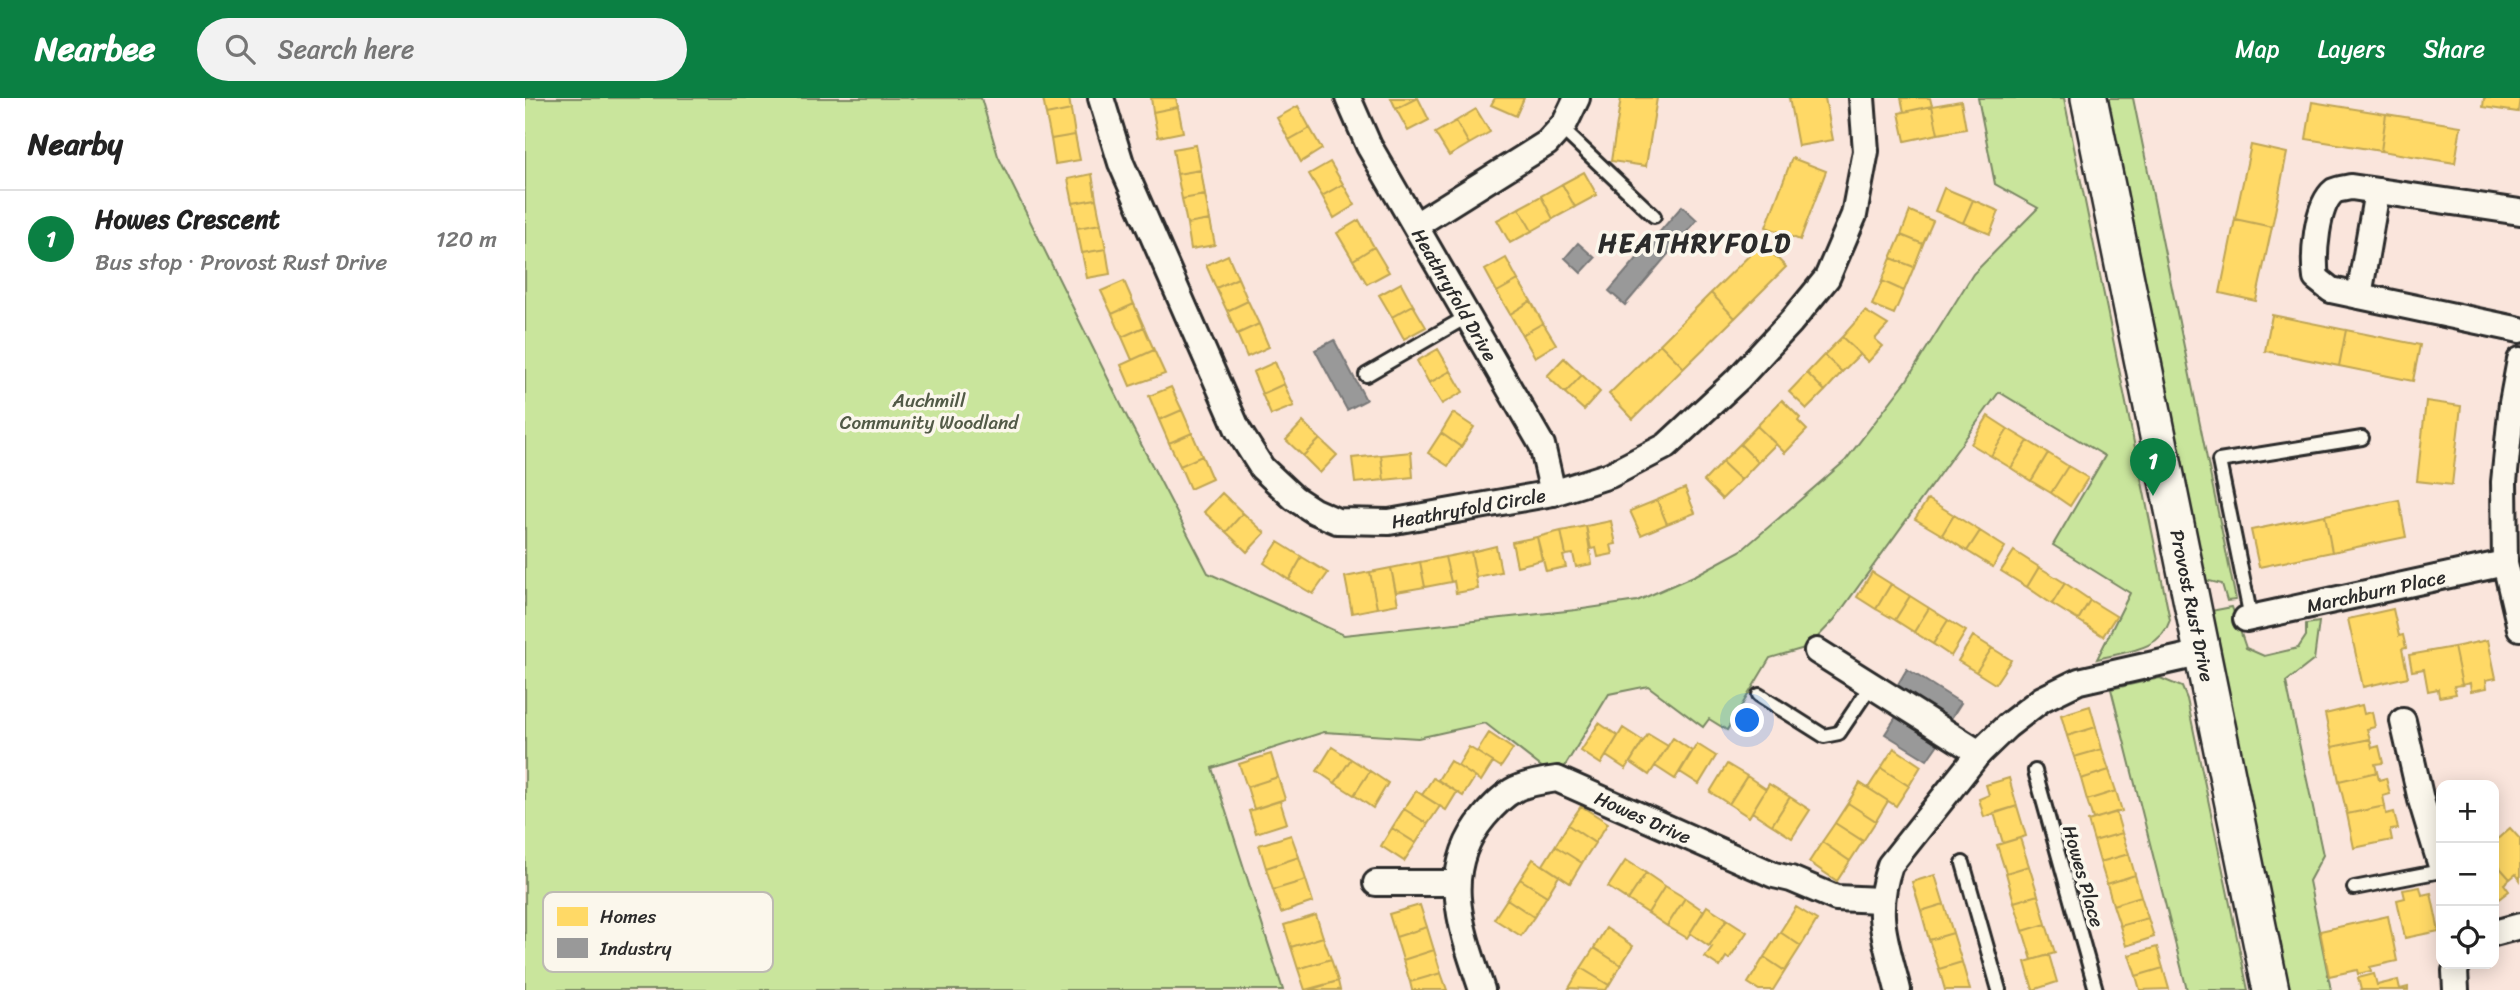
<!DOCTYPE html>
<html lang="en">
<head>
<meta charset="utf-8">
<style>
	body { margin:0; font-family:Sriracha,sans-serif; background:#f2f2f2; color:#222 }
	.controls { position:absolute; right:21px; bottom:21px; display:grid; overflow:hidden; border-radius:14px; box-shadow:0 4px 18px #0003 }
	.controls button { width:63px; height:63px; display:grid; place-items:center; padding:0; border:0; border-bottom:2px solid #e0e0e0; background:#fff; color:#222; font:35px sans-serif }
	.you { position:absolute; left:1223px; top:623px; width:24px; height:24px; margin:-18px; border:5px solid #fff; border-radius:50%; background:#1a73e8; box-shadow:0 0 0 10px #1a73e833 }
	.badge { display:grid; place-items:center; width:46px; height:46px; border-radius:50%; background:#0b8043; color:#fff; font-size:23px; font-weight:700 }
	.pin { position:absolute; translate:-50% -58px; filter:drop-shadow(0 2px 4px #0008) }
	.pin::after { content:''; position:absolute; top:37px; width:24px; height:21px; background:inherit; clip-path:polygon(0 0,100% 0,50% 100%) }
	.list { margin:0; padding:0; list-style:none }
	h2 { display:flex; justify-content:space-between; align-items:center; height:91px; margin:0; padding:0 28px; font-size:30px }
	h2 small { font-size:23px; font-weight:400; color:#767676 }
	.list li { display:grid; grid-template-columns:46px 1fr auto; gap:21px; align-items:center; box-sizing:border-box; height:98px; padding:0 28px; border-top:2px solid #e0e0e0 }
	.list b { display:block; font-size:26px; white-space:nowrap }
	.list p { margin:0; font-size:23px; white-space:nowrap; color:#767676 }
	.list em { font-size:23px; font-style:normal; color:#767676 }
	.icon { flex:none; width:38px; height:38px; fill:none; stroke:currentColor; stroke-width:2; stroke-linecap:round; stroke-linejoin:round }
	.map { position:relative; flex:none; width:1995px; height:892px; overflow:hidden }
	header { display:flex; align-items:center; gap:42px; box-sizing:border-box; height:98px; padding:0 35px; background:#0b8043; color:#fff }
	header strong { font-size:33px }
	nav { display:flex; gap:38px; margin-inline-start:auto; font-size:24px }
	.search { width:490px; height:63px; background:#f2f2f2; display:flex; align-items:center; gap:18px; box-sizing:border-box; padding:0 24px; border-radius:38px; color:#767676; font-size:26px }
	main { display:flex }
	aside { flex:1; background:#fff }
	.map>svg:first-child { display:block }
</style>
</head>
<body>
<header>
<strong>Nearbee</strong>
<div class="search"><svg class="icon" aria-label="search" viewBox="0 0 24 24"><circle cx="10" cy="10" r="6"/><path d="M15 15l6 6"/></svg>Search here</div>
<nav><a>Map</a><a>Layers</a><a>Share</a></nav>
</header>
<main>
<aside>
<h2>Nearby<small></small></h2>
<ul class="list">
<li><span class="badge">1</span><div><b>Howes Crescent</b><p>Bus stop · Provost Rust Drive</p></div><em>120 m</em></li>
</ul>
</aside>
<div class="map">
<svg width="1995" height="892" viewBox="0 0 1995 892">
	<rect width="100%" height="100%" fill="#fae5dc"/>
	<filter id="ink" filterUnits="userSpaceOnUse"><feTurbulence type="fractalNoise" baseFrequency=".0143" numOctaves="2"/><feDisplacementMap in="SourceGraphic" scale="14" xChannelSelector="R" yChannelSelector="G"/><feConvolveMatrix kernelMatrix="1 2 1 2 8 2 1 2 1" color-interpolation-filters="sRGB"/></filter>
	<g filter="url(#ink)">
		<!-- green -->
		<path fill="#c9e59c" stroke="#7a8864" stroke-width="2" d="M0,0H456L473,58L603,321L683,475L819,537L1051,512L1112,503L1171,477L1217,452L1320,363L1382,282L1448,176L1513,110L1470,86L1453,0H1539L1645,522C1635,553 1602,553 1572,561L1605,495L1528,447L1580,358L1474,294L1309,522L1283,549L1245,560L1202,632L1184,621L1178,629L1123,588L1084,596L1032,681L960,625L893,640L799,634L687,670L758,892H0Z
			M1578,0H1608L1711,502L1702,503L1697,486L1680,482Z
			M1707,509L1721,550L1739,558L1773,550L1781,538V526L1794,524L1789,562L1761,584L1798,757L1784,783L1806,892H1763L1686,513Z
			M1635,580L1657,589L1662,601L1723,892H1662L1586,591Z"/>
		<!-- homes -->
		<path fill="#ffd966" stroke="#bfa554" stroke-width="2" d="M518,0H544L546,12L521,17Z
			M626,0H651L653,9L628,14Z
			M866,0H892L871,11Z
			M893,0L904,22L883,33L871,11Z
			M970,0H999L991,18L966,7Z
			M1096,0H1132L1121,68L1086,63Z
			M1264,0H1300L1308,42L1273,48Z
			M1376,0H1405L1407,8L1379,14Z
			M1959,0H1995L1993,14L1958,9Z
			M1436,3L1441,31L1413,36L1407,8Z
			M1787,4L1861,16L1856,53L1781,41Z
			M773,8L785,30L764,42L752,20Z
			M1407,8L1413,36L1380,43L1374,15Z
			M653,9L658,34L633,39L628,14Z
			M951,11L965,34L944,46L931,23Z
			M546,12L550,37L526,41L521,17Z
			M1861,16L1936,28L1930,65L1856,53Z
			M931,23L944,46L924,58L910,35Z
			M785,30L797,51L776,64L764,42Z
			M550,37L555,62L530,66L526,41Z
			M671,47L676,72L652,76L648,51Z
			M1726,47L1762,55L1747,129L1710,121Z
			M1267,60L1301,73L1275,142L1241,129Z
			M805,64L818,86L797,98L784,76Z
			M676,72L680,97L657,101L652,76Z
			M1059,74L1072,97L1050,109L1037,86Z
			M567,76L571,101L548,105L543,81Z
			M818,86L830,107L809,120L797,98Z
			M1037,86L1050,109L1028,121L1016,98Z
			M1419,90L1448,102L1438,125L1410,113Z
			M680,97L685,122L662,126L657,101Z
			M1016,98L1028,121L1007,133L994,110Z
			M571,101L576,126L552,130L548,105Z
			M1448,102L1474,113L1465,136L1438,125Z
			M994,110L1007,133L985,145L972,122Z
			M1385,113L1408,123L1398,146L1376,137Z
			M1710,121L1747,129L1731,203L1695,195Z
			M685,122L690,147L666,151L662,126Z
			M834,122L849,149L828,162L812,135Z
			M576,126L581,151L557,155L552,130Z
			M1376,137L1398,146L1389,169L1366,160Z
			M1237,145L1261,169L1210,220L1186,195Z
			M849,149L864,174L842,186L828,162Z
			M581,151L585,176L562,180L557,155Z
			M703,157L713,180L691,190L681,167Z
			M981,160L993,182L972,194L960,172Z
			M1366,160L1389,169L1379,193L1357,183Z
			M713,180L723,203L702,213L691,190Z
			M993,182L1006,203L985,216L972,194Z
			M599,183L609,206L587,216L576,193Z
			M1357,183L1379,193L1369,216L1347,207Z
			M876,185L888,207L867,219L854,197Z
			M1186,195L1210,220L1159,270L1135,246Z
			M723,203L734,226L712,236L702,213Z
			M1006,203L1018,225L997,237L985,216Z
			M609,206L619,229L597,239L587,216Z
			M888,207L901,229L879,241L867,219Z
			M1340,213L1363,227L1350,241L1358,248L1343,264L1317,239Z
			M1747,217L1821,232L1814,268L1740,253Z
			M1018,225L1031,246L1010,259L997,237Z
			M734,226L744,249L722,259L712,236Z
			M619,229L629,252L607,262L597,239Z
			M1821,232L1895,247L1888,283L1814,268Z
			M1317,239L1335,256L1317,274L1299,257Z
			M1135,246L1159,270L1108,321L1084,296Z
			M913,251L926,273L904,285L892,263Z
			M629,252L640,276L605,288L596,267Z
			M1299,257L1317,274L1300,293L1282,275Z
			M1039,260L1057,277L1040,295L1022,278Z
			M750,264L759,286L737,296L728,274Z
			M926,273L938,294L917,306L904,285Z
			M1282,275L1300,293L1282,311L1264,294Z
			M1057,277L1075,294L1059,312L1040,295Z
			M759,286L769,308L746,317L737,296Z
			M646,289L657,312L634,322L624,298Z
			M1257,302L1275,320L1273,323L1282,332L1260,355L1232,328Z
			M1901,303L1936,308L1927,387L1892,383Z
			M657,312L667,335L644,345L634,322Z
			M928,315L949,329L936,349L916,335Z
			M1463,318L1483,331L1466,358L1446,346Z
			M778,324L795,341L778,358L761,342Z
			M1232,328L1251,346L1233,364L1215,346Z
			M1483,331L1503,343L1486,370L1466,358Z
			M667,335L677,358L655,368L644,345Z
			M916,335L936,349L923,368L903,355Z
			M795,341L812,357L795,375L778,358Z
			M1503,343L1523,355L1506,383L1486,370Z
			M1215,346L1233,364L1216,382L1197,364Z
			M886,354L888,379L859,382L856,357Z
			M1523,355L1543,368L1526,395L1506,383Z
			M856,357L859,382L830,385L827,360Z
			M677,358L687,381L665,391L655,368Z
			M1197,364L1216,382L1197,401L1179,383Z
			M1543,368L1563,380L1545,408L1526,395Z
			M1160,390L1170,415L1142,426L1132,402Z
			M697,395L718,415L701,434L679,414Z
			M1403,401L1429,417L1417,437L1390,421Z
			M1132,402L1142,426L1116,437L1105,413Z
			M1874,402L1881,439L1807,454L1800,417Z
			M718,415L740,435L722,454L701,434Z
			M1429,417L1455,433L1442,453L1417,437Z
			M1800,417L1807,454L1734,469L1726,432Z
			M1086,423L1091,446L1086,447L1088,456L1073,459L1071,450L1066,451L1061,428Z
			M1061,428L1067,466L1051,469L1048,456L1041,457L1036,433Z
			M1036,433L1041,457L1038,458L1041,469L1021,473L1012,439Z
			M1455,433L1480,449L1468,469L1442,453Z
			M1012,439L1017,462L992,468L987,444Z
			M753,444L777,459L764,482L739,465Z
			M971,448L976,474L951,479L946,454Z
			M1489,453L1514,469L1502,489L1476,473Z
			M946,454L953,491L931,495L929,483L926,484L920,459Z
			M777,459L803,475L788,496L764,482Z
			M920,459L926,484L900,489L895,464Z
			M895,464L900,489L871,494L866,470Z
			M1514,469L1540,485L1527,506L1502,489Z
			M866,470L873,506L852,510L845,474Z
			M845,474L852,510L827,515L820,479Z
			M1347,474L1366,486L1351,511L1332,499Z
			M1540,485L1565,502L1553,522L1527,506Z
			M1366,486L1385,498L1370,522L1351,511Z
			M1385,498L1404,510L1389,534L1370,522Z
			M1565,502L1591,518L1578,538L1553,522Z
			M1404,510L1423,522L1408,546L1389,534Z
			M1868,511L1874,538L1878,537L1881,550L1877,551L1883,579L1838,589L1823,521Z
			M1423,522L1441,533L1426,558L1408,546Z
			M1448,538L1467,550L1451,574L1433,563Z
			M1963,542L1971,580L1961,582L1962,590L1946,593L1945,585L1937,587L1929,549Z
			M1929,549L1937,587L1929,588L1931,596L1914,599L1913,591L1903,593L1899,571L1887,573L1884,557Z
			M1467,550L1486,562L1470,586L1451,574Z
			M1837,607L1839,616L1847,614L1850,629L1842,631L1845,641L1807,649L1800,616Z
			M1565,608L1571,629L1542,638L1536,617Z
			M1074,625L1093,638L1076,666L1056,653Z
			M1571,629L1577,651L1549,659L1542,638Z
			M1098,630L1118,643L1101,671L1081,658Z
			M964,635L988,651L976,669L952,654Z
			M1123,636L1143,648L1124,677L1105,664Z
			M1148,640L1167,653L1150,681L1130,668Z
			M1845,641L1847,650L1854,648L1858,665L1850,666L1852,674L1814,683L1807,649Z
			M1172,646L1191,658L1174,686L1155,674Z
			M807,649L826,661L810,685L792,673Z
			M944,649L968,664L956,683L933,668Z
			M1369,650L1396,668L1384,688L1356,670Z
			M1577,651L1584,672L1556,681L1549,659Z
			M746,656L753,679L722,689L714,666Z
			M826,661L845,673L829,697L810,685Z
			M925,663L950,679L938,698L913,682Z
			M1202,666L1222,678L1204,706L1185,694Z
			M1356,670L1384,688L1371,708L1343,690Z
			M1584,672L1591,693L1562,702L1556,681Z
			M845,673L863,685L848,710L829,697Z
			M1852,674L1854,682L1861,680L1865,696L1858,698L1860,708L1822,716L1814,683Z
			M1222,678L1241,691L1224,719L1204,706Z
			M753,679L760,701L729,711L722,689Z
			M908,680L932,694L921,712L897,697Z
			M1484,680L1492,708L1459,719L1454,701L1464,697L1461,687Z
			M1335,685L1363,703L1351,723L1323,705Z
			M1244,686L1265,699L1247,727L1227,714Z
			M891,693L915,708L903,726L879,711Z
			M1591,693L1597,713L1568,721L1562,702Z
			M1265,699L1285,712L1267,740L1247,727Z
			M755,703L762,725L731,735L724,713Z
			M1323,705L1351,723L1338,743L1310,725Z
			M1056,708L1083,725L1070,745L1043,727Z
			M1492,708L1501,738L1478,745L1469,715Z
			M1860,708L1861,716L1869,714L1873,731L1865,732L1867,742L1829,750L1822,716Z
			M879,711L903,726L891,745L867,730Z
			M1591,714L1597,735L1569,743L1563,723Z
			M1310,725L1338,743L1325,763L1297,744Z
			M1043,727L1070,745L1057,765L1030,748Z
			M867,730L891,745L879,763L856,748Z
			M1985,730L1995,741V782L1991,776L1985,781L1969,763V744Z
			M1597,735L1604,756L1575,764L1569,743Z
			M766,737L774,759L741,770L734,747Z
			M1495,740L1504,768L1481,775L1472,747Z
			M1297,744L1325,763L1312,783L1284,764Z
			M1030,748L1057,765L1045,785L1018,767Z
			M1604,756L1610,777L1582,786L1575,764Z
			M774,759L781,782L748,792L741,770Z
			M1008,761L1034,778L1022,798L995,781Z
			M1101,762L1121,775L1103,802L1083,789Z
			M1969,763L1985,781L1979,786L1984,793L1971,803L1969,800Z
			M1504,768L1513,797L1489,804L1481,775Z
			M1121,775L1140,788L1123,815L1103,802Z
			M1410,777L1419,806L1396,813L1387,784Z
			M1610,777L1616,798L1588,807L1582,786Z
			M995,781L1022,798L1009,819L982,801Z
			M781,782L788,804L756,815L748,792Z
			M1140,788L1160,800L1142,828L1123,815Z
			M1895,789L1897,797L1906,795L1914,833L1880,840L1872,802L1880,800L1878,792Z
			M1513,797L1521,826L1498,833L1489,804Z
			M1616,798L1623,820L1595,828L1588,807Z
			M1160,800L1179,813L1162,840L1142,828Z
			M982,801L1009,819L996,838L969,821Z
			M1419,806L1428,835L1404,842L1396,813Z
			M895,807L902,829L871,839L864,816Z
			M1182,808L1202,821L1184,848L1165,835Z
			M1271,809L1292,822L1276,848L1255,834Z
			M791,817L798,839L766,849L759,827Z
			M1863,818L1872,863L1845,869L1846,873L1833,876L1832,872L1804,878L1795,833Z
			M1623,820L1629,839L1601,848L1595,828Z
			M1202,821L1222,834L1204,861L1201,859L1195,869L1180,859L1187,849L1184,848Z
			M1521,826L1530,855L1507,862L1498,833Z
			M902,829L909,852L878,862L871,839Z
			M1081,830L1108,848L1096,867L1069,850Z
			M1255,834L1276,848L1260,873L1239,859Z
			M1428,835L1437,864L1414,871L1404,842Z
			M798,839L806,861L773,871L766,849Z
			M1632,849L1638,870L1611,878L1604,857Z
			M1069,850L1096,867L1084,887L1056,870Z
			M909,852L916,875L885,884L878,862Z
			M1524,857L1532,884L1508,892L1500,864Z
			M1239,859L1260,873L1248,892H1234L1223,885Z
			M806,861L813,883L780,892L773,871Z
			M1437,864L1445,892H1420L1414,871Z
			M1056,870L1084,887L1081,892L1044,890Z
			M1638,870L1644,891L1615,892L1611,878Z
			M916,875L922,892H887L885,884Z
			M1849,876L1852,887L1873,882L1875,891L1883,889V892H1836L1833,880Z
			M813,883L815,892H784Z"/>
		<!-- industry -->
		<path fill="#999" stroke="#787878" stroke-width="2" d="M1157,108L1172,122L1100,207L1084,193Z
			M1053,145L1070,160L1056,175L1040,160Z
			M809,242L841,302L822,312L790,252Z
			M1382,571L1436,605L1425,622L1372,588Z
			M1371,619L1413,646L1402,662L1360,636Z"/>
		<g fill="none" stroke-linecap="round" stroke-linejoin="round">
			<!-- lane casing -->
			<g stroke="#2b2b2b" stroke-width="18">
				<path id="lane" d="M1036,30L1129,118
					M841,277L943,218
					M1726,520L1694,363L1837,340
					M1234,597L1299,638L1314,635L1347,586
					M1510,673L1571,892
					M1438,765L1474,892
					M1829,790L1916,773"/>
			</g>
			<!-- street casing -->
			<g stroke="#2b2b2b" stroke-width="30">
				<g id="street">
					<path id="s1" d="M576,0L596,65L713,332L737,370L769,400L789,413L812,423L864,424L1028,395L1085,377L1141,348L1213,281L1266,224L1302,180L1329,117L1341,53L1337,0"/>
					<path id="s2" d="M823,0L844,48L1017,347L1028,395"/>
					<path d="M1995,114L1826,89C1821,90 1813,91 1809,93C1791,107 1788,159 1791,180L1806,192L1995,232"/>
					<path d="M891,127L1022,45L1040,25L1052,0"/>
					<path d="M1834,198L1852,93"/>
					<path d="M1995,262L1987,305L1979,384L1980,465L1995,530"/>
					<path id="s3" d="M1721,521L1980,465"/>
					<path d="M1292,553L1454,655"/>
					<path d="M1878,623L1896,702L1916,768"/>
					<path d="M851,785H931"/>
					<path d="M1969,835L1995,828"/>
					<path id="s4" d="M957,892C937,832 913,774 959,719C983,690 995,686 1032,681L1249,777L1266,781L1311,800L1355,802"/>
					<path d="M1373,892C1361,843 1348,817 1365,767L1454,655L1482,628L1517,601L1554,583L1678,555"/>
					<path d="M1931,892L1930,873L1933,866"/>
				</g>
			</g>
			<!-- secondary casing -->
			<g stroke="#2b2b2b" stroke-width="40">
				<g id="secondary">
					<path id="s5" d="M1564,0L1746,892"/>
				</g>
			</g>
			<!-- lane -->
			<use href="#lane" stroke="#fbf7ec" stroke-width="12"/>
			<!-- street -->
			<use href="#street" stroke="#fbf7ec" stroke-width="24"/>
			<!-- secondary -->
			<use href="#secondary" stroke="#fbf7ec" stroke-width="35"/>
		</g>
	</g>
	<g text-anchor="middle" stroke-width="7" stroke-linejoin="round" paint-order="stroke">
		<!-- street labels -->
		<g font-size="19" fill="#2b2b2b" stroke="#fbf7ec">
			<text dy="7" stroke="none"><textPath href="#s2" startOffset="224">Heathryfold Drive</textPath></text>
			<text dy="7" stroke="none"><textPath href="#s1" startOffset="630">Heathryfold Circle</textPath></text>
			<text dy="7" stroke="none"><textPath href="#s3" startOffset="133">Marchburn Place</textPath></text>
			<text dy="7" stroke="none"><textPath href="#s5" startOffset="518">Provost Rust Drive</textPath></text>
			<text dy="7" stroke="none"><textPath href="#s4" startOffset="362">Howes Drive</textPath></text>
			<text transform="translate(1559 778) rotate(74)" y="7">Howes Place</text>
		</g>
		<!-- park labels -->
		<g font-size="19" fill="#525a47" stroke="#fbf7ec">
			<text x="404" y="309">Auchmill<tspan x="404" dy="22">Community Woodland</tspan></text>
		</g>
		<!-- district labels -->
		<g font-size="26" font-weight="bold" letter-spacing="2" fill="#2b2b2b" stroke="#fbf7ec">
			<text x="1170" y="154">HEATHRYFOLD</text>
		</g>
	</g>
	<!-- legend -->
	<rect x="18" y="794" width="230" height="80" rx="10" fill="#fbf7ec" stroke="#bdbab2" stroke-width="2"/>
	<rect x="32" y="809" width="31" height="19" fill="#ffd966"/>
	<rect x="32" y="840" width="31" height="20" fill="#999"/>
	<g font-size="19" fill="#2b2b2b">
		<text x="75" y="825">Homes</text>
		<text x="75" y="857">Industry</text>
	</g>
</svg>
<div class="controls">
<button>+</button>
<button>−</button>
<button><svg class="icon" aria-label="locate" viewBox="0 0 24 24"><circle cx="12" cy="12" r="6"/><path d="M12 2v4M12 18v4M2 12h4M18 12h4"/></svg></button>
</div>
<div class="you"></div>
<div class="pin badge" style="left:1628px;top:398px">1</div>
</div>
</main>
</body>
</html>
